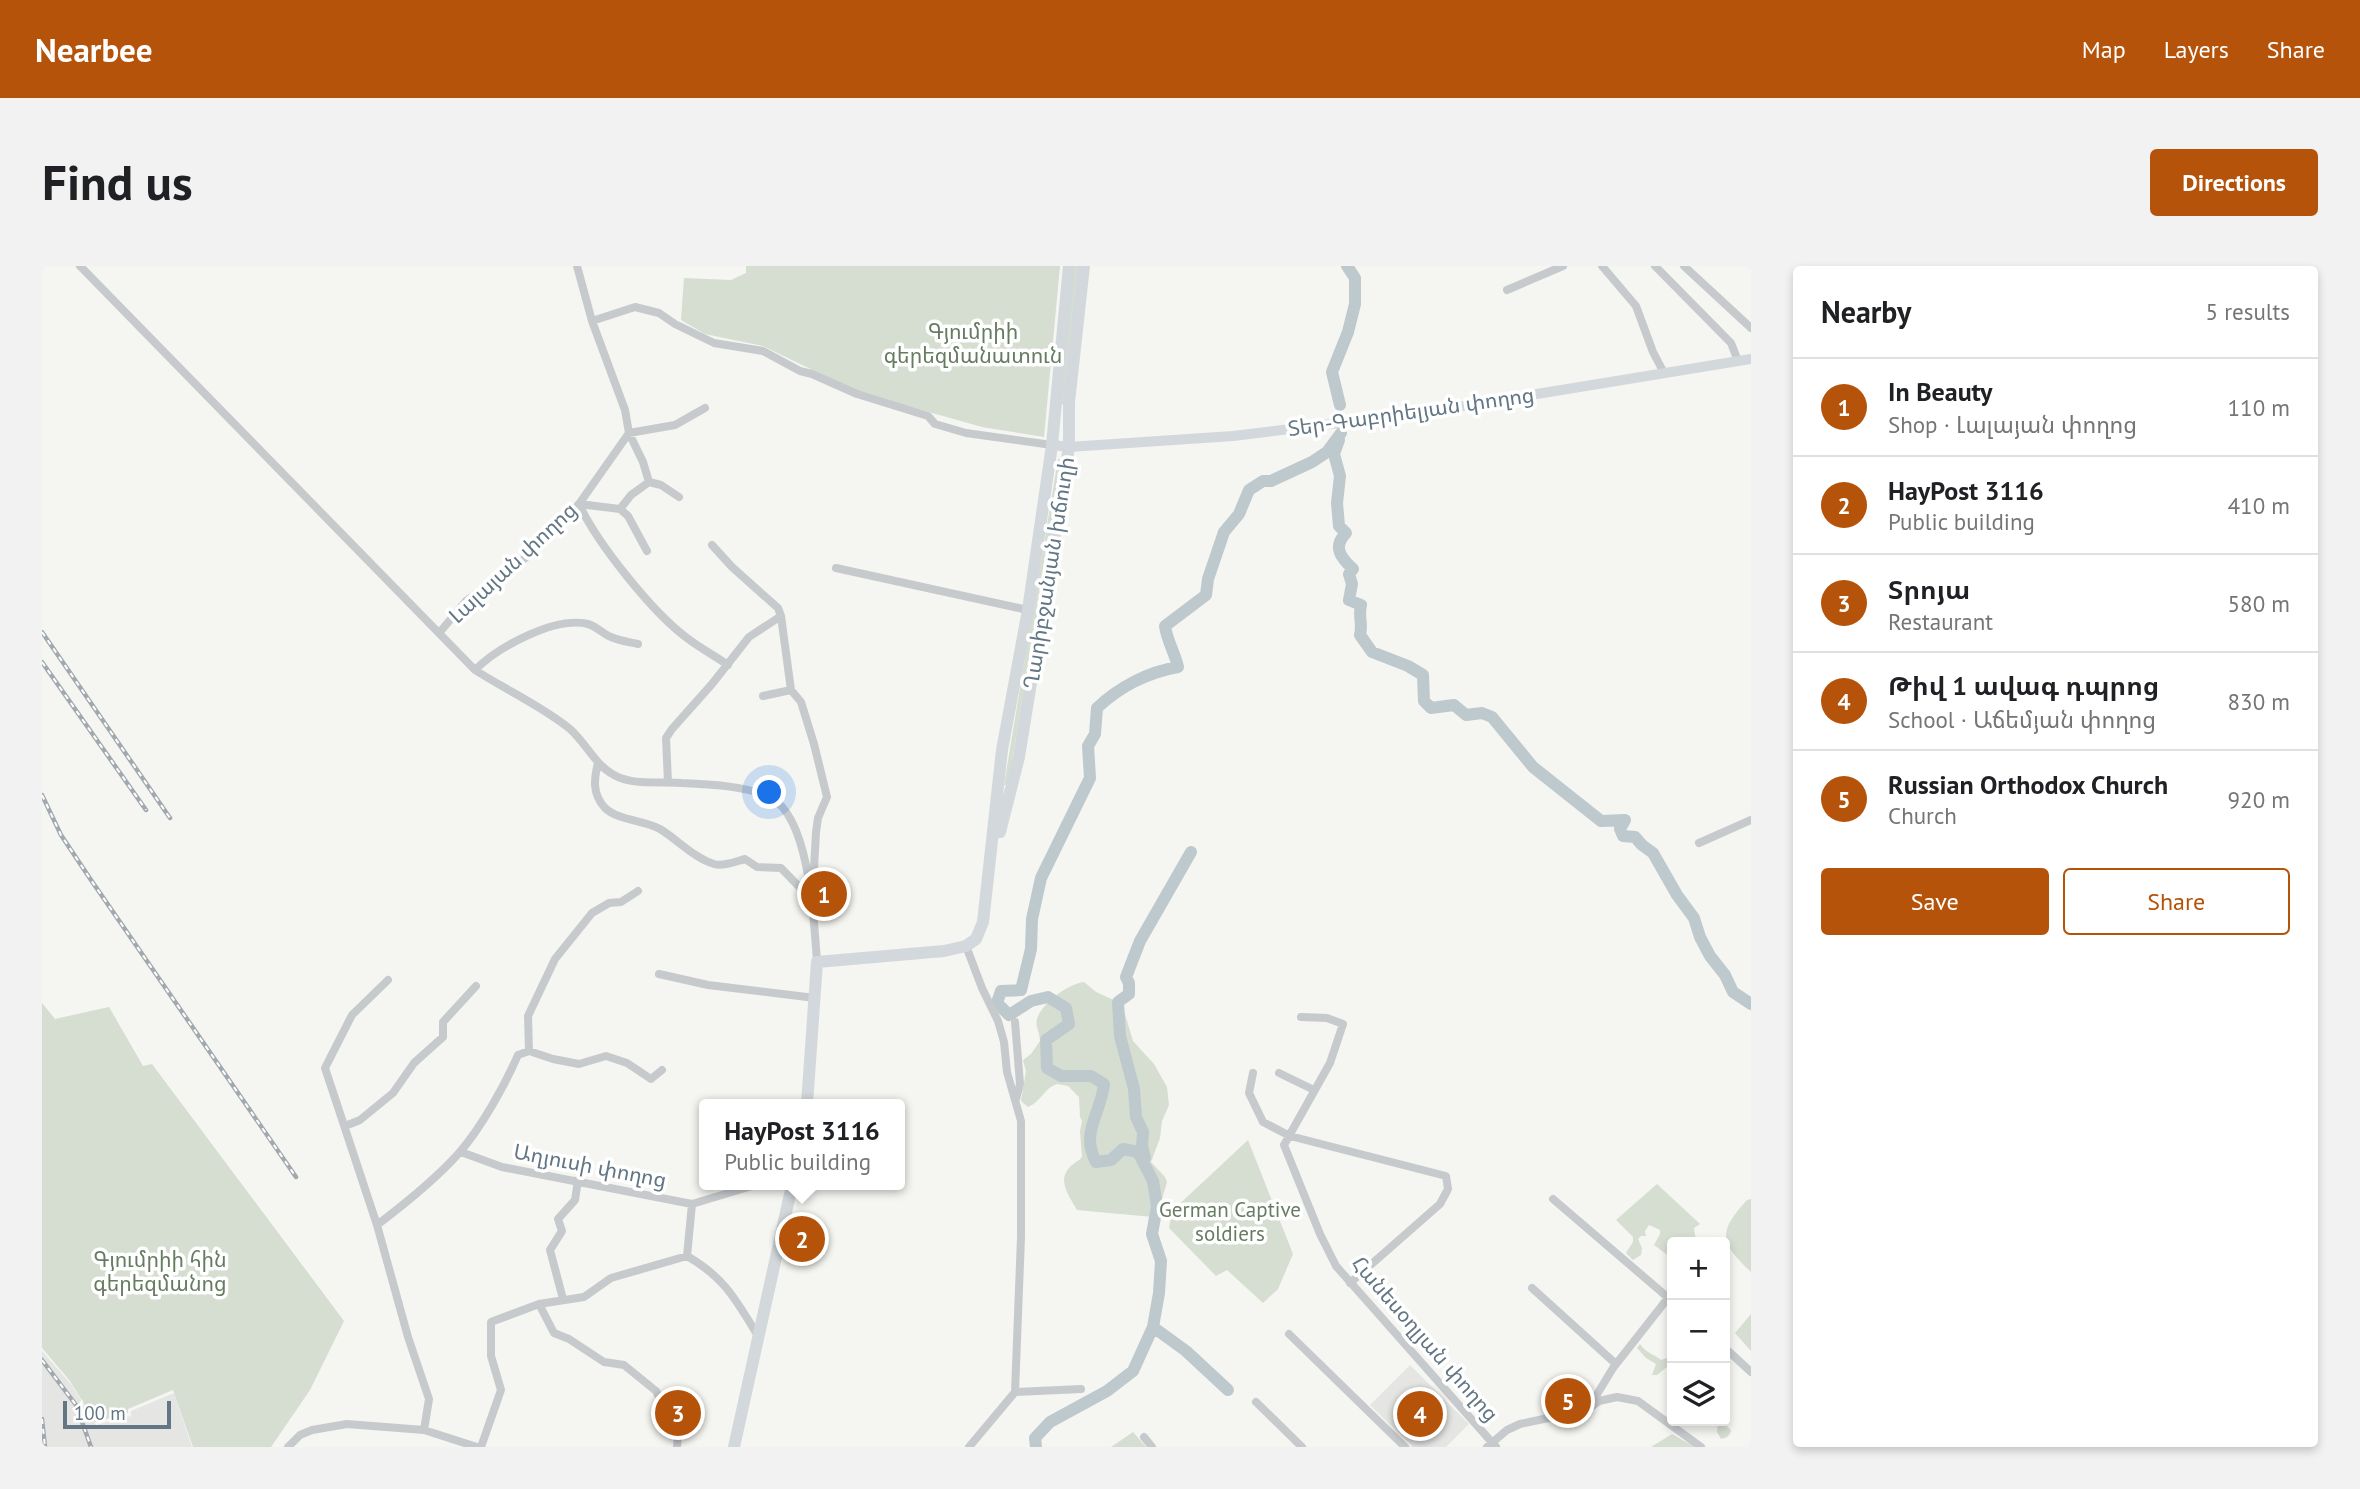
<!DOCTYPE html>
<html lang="en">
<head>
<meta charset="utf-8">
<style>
	body { margin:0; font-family:"PT Sans","Noto Sans Armenian",sans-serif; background:#f2f2f2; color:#202124 }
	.controls { position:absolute; right:21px; bottom:21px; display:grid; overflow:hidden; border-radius:7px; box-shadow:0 4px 10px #0003 }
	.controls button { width:63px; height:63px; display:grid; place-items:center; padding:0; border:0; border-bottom:2px solid #e0e0e0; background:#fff; color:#202124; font:35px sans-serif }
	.scale { position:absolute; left:21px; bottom:18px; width:108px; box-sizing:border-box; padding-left:7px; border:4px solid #627684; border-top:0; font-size:19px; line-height:24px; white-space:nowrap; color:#627684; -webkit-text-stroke:5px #fff; paint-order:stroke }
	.you { position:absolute; left:728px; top:527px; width:24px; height:24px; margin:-18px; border:5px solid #fff; border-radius:50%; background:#1a73e8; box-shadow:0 0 0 10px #1a73e833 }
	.badge { display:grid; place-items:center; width:46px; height:46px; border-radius:50%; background:#b45309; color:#fff; font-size:23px; font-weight:700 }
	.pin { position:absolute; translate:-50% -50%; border:4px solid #fff; box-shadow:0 2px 7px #0006 }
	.popup { position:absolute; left:657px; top:833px; width:206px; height:91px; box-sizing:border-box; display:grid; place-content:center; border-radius:7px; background:#fff; filter:drop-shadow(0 2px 5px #0005); font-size:23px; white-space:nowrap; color:#757577 }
	.popup b { font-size:26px; color:#202124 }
	.popup::after { content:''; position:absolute; left:50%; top:100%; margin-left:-14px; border:14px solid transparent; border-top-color:#fff }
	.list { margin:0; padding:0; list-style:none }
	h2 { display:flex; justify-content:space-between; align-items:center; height:91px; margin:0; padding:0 28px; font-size:30px }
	h2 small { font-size:23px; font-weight:400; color:#757577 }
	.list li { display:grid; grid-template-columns:46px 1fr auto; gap:21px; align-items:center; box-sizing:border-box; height:98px; padding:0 28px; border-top:2px solid #e0e0e0 }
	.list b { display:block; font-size:26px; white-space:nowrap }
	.list p { margin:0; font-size:23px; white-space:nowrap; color:#757577 }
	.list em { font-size:23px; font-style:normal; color:#757577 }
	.actions { display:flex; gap:14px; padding:21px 28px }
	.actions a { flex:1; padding:16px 0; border:2px solid #b45309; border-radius:7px; text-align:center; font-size:24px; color:#b45309 }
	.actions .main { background:#b45309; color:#fff }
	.icon { flex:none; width:38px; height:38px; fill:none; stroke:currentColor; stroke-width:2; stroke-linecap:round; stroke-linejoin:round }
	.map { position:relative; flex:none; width:1709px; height:1181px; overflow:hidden; border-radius:7px }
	header { display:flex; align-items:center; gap:42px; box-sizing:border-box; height:98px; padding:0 35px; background:#b45309; color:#fff }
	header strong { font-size:33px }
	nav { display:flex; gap:38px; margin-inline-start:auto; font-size:24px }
	.intro { display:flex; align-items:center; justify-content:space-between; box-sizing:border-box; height:168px; padding:0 42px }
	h1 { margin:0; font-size:49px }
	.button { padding:18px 32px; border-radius:7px; background:#b45309; color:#fff; font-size:24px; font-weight:700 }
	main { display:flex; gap:42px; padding:0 42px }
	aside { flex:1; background:#fff; border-radius:7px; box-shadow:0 4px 10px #0003 }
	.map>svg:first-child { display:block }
</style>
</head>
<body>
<header>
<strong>Nearbee</strong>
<nav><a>Map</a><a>Layers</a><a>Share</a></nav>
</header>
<div class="intro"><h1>Find us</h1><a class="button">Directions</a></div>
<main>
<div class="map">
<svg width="1709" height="1181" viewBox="0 0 1709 1181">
	<rect width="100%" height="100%" fill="#f5f5f1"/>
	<!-- built -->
	<path fill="#e5e6e4" d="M0,1085L29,1118L54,1159L89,1150V1145L132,1127L150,1181H0Z
		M1368,1099L1427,1158L1404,1181H1371L1328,1139Z"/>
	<!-- green -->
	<path fill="#d6ddd1" d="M704,0H1018L1002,171L940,161L816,126L721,80L663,68L639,54L642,12L689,14L704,7Z
		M1031,0H1037L1022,138L1017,139Z
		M1016,193H1021L966,519H962Z
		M1042,716L1054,726L1076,736L1083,748L1091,775L1112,798L1125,821L1127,839L1120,855L1118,872L1109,896L1123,911L1125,916L1120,933L1125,948L1122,952L1035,944C1028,931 1015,916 1027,902C1031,897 1036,896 1040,891L1038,865L1040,855L1038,851L1037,831L1026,820L1015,818C1002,822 999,836 986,841L979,835L984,805L981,794L989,788L998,775C998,767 993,761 995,753C1000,737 1026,718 1042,716Z
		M0,737L13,753L67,741L101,800L110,798L302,1055L268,1124L229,1181H151L131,1124L86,1143V1147L53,1156L28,1115L0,1082Z
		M1206,874L1251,988L1236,1023L1221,1037L1185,1004L1174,1010L1127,962L1130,945Z
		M1615,918L1658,958L1652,962L1654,976H1646L1637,972L1630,976V989L1624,988L1612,979L1618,968V964L1607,959L1603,965L1604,970H1599L1596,973L1600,982L1599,989L1591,994L1584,987L1591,976V971L1574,954Z
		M1709,933V1006C1678,976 1675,967 1705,934Z
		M1709,1048V1085L1693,1067Z
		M1598,1078C1604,1087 1612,1088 1619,1094L1630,1090V1108L1625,1101L1615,1109H1610L1614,1098L1604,1092L1595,1082Z
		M1659,1155H1680L1689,1164C1688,1170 1684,1172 1679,1173L1675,1166L1676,1156L1663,1157Z
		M1091,1166L1104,1181H1069Z
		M1630,1168L1653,1181H1609Z"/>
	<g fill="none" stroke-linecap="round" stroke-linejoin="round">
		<!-- river -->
		<path stroke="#bdc9cd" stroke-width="12" d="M1298,139L1290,106L1306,66L1313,38V12L1305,0
			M1297,174L1292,188L1298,210L1295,237L1297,260L1304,267C1290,281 1299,292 1311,303L1307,308L1310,318L1307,334L1319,339C1316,350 1321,358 1318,369L1330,386L1366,400L1381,409L1382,435L1389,442L1412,439L1424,449L1440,447L1450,451L1491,501L1559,555L1583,554L1578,563L1581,570L1593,571L1600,579L1611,587L1635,629L1652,652L1658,671L1668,690L1683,709L1691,726L1709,738
			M1103,892L1100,880L1101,866L1094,851L1092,823L1078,770L1076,736L1087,728V717L1084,711L1098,675L1149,586
			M1111,1061L1144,1085L1186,1124
			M994,1181L993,1172L1008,1156L1065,1125L1091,1105L1111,1061L1117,1027L1119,995L1110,968L1115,940L1111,915L1096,886L1081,883L1069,894L1054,896C1038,866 1059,848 1062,818L1049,810H1019L1005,802L1004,774L1027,758L1024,742L1006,731L989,735L967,749L955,737L959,725L979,724L989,683L990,653L999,612L1048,512L1046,480L1053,468L1055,442C1077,421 1106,406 1136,401C1133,387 1125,375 1123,360L1164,329L1166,313L1182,266L1197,248L1207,224L1221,215H1229L1270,196L1285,186L1299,167"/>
		<!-- minor -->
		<path stroke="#c7cacd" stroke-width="8" d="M38,0L433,404C464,424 500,440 528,463C544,477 553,499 572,509C591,520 619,515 640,517C665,518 707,520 729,532C768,552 772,656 775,696
			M1560,0L1594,40L1611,86L1622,107
			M1613,0L1689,77L1696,95
			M1642,0L1709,62
			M1465,24L1521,0
			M550,55L593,41L617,47L633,58L672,77L721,85L758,105L770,108L815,128L886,150L893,158L924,167L1010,179
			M607,216L601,196L587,167L633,159L663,142
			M537,238C555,277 610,346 645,372C658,382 673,390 686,399
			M537,238L578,243L589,229L607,216L619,219L637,231
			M578,243L586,250L605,285
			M670,279L690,301L736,342L739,350L749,424L759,436L772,478L785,531L776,552L774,566L771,621
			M794,302L986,344
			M398,366L424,335L482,293L507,270L537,238L587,167L583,144L550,55L535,0
			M433,404C456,381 513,350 546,358C554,360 561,368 569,371C578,375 587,376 596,378
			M721,430L749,424
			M556,497C552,513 550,528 563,542C577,555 602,554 618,563C636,574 652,592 672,598C681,601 695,595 703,593L715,601L739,602L770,634
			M626,516L624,472L630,463L670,418L707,371L739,350
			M1657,577L1709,554
			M924,680L940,722L956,755L962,776L965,806L979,855V971L973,1126L927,1181
			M617,708L666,719L773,732
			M346,714L310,749L283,802L335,959L366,1071L387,1133L382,1164
			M1259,751L1285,752L1301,758L1288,797L1242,879L1278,968L1294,1000L1454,1181
			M973,756L978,818L974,833
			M487,785L486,750L513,693L550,647L567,637L579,636L596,625
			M1211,807L1207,827L1221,856L1248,870L1404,910L1406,923L1398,938L1308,1017
			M1237,807L1272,824
			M303,860L318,854L351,827L372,797L401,771V756L434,720
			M419,886L460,901L650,938L713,919
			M1511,933L1630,1035
			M335,959C364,937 393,914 417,887C439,862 463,819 476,789L487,785L511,793L537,798L564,790L585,797L609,813L620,804
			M645,990L650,938
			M1490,1022L1574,1098
			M521,1033L508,984L520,965L516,953L533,934L536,914
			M497,1038L512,1067L527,1073L562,1096L582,1099L614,1125L636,1168L635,1181
			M1247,1068L1363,1181
			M1683,1082L1709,1106
			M973,1126L1039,1123
			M1214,1136L1260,1181
			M1548,1140L1571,1102L1626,1032
			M1102,1171L1110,1181
			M246,1181L258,1169L270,1164L305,1158L382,1164L435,1181
			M439,1181L459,1124L449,1090V1056L497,1038L542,1031L569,1012L645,990C683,1012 694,1034 716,1070
			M1445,1181L1465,1164L1478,1158L1545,1144L1557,1135L1575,1131L1596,1135L1659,1181"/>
		<!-- major -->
		<path stroke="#d2d8dc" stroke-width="10" d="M1010,179L1027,181L1191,170L1385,146L1709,93"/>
		<!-- highway -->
		<path stroke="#d2d8dc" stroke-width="12" d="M958,566L977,491L1027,181V136L1042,0
			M765,838L775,696L902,685L924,680L934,673L941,656L960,484L986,344L1010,179L1027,0
			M692,1181L750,919"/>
		<!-- rail casing -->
		<g stroke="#a2a9ae" stroke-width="4.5">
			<path id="rail" d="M0,366L128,552
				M0,396L104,544
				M0,529L19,569L49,614L254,911
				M0,1094L34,1139L49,1181
				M0,1153L3,1181"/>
		</g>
		<!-- rail -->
		<use href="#rail" stroke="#fff" stroke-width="2" stroke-dasharray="5" stroke-linecap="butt"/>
	</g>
	<g text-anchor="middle" stroke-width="7" stroke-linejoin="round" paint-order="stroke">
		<!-- park labels -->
		<g font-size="21" fill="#677b61" stroke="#fff">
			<text x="931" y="73">Գյումրիի<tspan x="931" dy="24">գերեզմանատուն</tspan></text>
			<text x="1188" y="951">German Captive<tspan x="1188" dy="24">soldiers</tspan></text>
			<text x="118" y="1001">Գյումրիի հին<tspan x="118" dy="24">գերեզմանոց</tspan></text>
		</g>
		<!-- street labels -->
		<g font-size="21" fill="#627684" stroke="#fff">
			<text transform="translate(1369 146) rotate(-8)" y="7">Տեր-Գաբրիելյան փողոց</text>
			<text transform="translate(471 297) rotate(-43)" y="7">Լալայան փողոց</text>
			<text transform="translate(1007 307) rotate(-81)" y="7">Ղարիբջանյան խճուղի</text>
			<text transform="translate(548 900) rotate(11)" y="7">Աղյուսի փողոց</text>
			<text transform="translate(1383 1073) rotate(49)" y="7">Հանեսօղլյան փողոց</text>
		</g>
	</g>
</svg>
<div class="controls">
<button>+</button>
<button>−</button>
<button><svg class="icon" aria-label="layers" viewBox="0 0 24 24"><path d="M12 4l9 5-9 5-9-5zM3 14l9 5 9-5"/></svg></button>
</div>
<div class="scale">100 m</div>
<div class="you"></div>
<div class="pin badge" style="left:782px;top:628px">1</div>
<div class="pin badge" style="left:760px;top:973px">2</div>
<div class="popup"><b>HayPost 3116</b>Public building</div>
<div class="pin badge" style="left:636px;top:1147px">3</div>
<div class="pin badge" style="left:1378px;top:1148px">4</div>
<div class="pin badge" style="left:1526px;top:1135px">5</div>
</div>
<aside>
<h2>Nearby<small>5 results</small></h2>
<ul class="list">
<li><span class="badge">1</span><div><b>In Beauty</b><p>Shop · Լալայան փողոց</p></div><em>110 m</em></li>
<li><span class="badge">2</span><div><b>HayPost 3116</b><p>Public building</p></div><em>410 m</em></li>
<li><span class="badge">3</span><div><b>Տրոյա</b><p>Restaurant</p></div><em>580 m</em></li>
<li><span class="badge">4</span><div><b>Թիվ 1 ավագ դպրոց</b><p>School · Աճեմյան փողոց</p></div><em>830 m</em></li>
<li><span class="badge">5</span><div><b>Russian Orthodox Church</b><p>Church</p></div><em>920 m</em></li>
</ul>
<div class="actions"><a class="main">Save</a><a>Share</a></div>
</aside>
</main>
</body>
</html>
